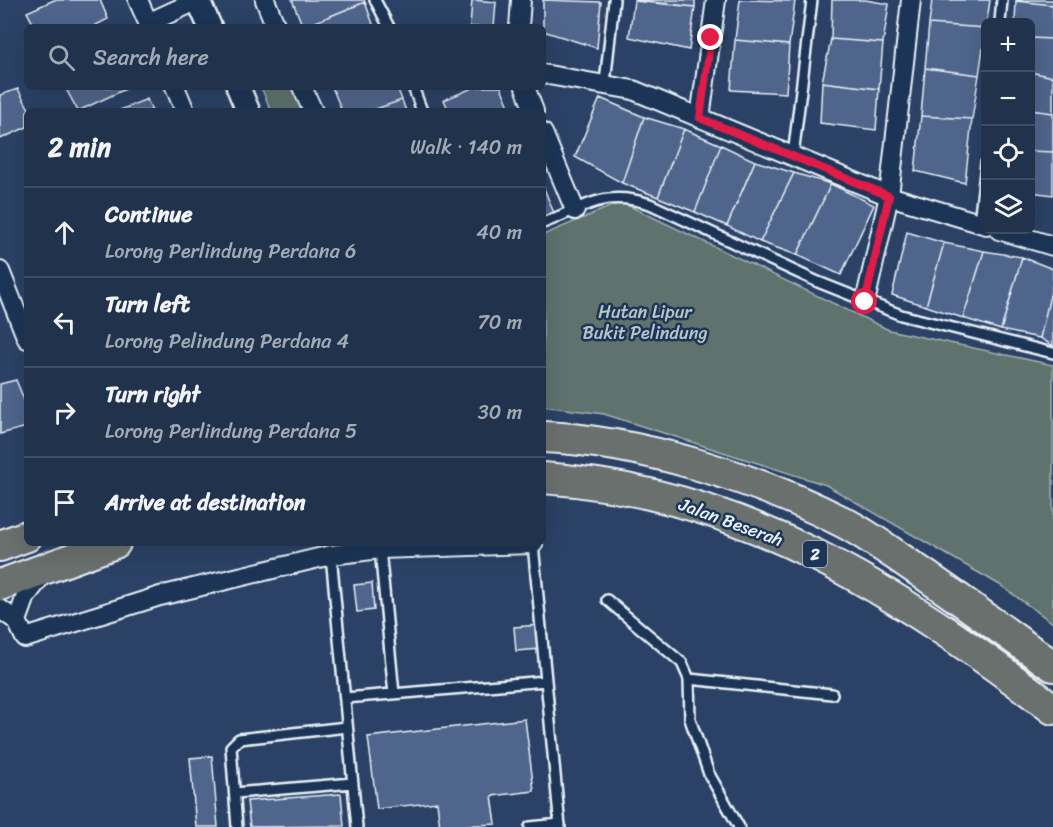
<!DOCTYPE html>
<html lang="en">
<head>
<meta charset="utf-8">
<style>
	body { margin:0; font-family:Sriracha,sans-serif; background:#2d3e56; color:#f1f3f6 }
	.controls { position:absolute; right:18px; top:18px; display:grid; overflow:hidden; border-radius:9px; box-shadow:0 6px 24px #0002 }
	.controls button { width:54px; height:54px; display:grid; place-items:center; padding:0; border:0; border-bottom:2px solid #3d4d64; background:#20324c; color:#f1f3f6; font:30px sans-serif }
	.stop { position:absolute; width:18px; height:18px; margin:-14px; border:4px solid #e11d48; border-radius:50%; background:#fff }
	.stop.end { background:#e11d48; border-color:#fff; box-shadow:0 2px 6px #0008 }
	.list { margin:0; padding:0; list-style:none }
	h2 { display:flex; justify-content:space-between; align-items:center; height:78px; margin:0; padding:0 24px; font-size:26px }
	h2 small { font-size:20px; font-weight:400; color:#a2aab5 }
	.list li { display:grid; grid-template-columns:39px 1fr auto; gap:18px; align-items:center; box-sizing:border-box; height:90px; padding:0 24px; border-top:2px solid #3d4d64 }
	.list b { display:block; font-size:22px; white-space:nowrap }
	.list p { margin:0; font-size:20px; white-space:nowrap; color:#a2aab5 }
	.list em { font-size:20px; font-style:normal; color:#a2aab5 }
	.icon { flex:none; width:33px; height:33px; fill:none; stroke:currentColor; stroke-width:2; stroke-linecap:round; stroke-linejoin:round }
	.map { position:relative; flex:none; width:1053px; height:827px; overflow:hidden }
	.search { position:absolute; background:#20324c; box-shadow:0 6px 24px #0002; left:24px; top:24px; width:522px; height:66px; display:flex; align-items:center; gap:15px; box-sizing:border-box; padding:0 21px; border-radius:9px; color:#a2aab5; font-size:22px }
	.panel { position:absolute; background:#20324c; box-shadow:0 6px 24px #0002; left:24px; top:108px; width:522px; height:438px; border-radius:9px }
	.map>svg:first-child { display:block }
</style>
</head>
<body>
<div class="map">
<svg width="1053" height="827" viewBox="0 0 1053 827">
	<rect width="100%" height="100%" fill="#2b4266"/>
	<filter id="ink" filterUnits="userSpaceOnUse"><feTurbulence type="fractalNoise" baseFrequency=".0167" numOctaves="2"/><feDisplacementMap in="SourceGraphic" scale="12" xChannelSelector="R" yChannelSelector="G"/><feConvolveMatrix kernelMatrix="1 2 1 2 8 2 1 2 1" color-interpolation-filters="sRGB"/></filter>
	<g filter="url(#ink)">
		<!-- green -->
		<path fill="#5e726d" stroke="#a3b2b2" stroke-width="1.5" d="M261,87H292L303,111H271Z
			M621,202L889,330L1053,365V623L1000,585L826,485L604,414L543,406V235Z"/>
		<!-- building -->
		<path fill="#50658b" stroke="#e8f1f8" stroke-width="1.5" d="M54,0H100L108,19L92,27H35L27,12Z
			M292,0H364L365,2L303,27Z
			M472,0L496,2L494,27H470Z
			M543,0L601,2L597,48L543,31Z
			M634,0H695V7Z
			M740,0L795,1L789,45L735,40Z
			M832,0H865L889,4L883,43L831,39Z
			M932,0H990L986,28L929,24Z
			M1053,0V5L1016,1V0Z
			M634,1L695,7L689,50L629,37Z
			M1016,1L1053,5V39L1030,38V22H1015Z
			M365,2L374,27H303Z
			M929,24L986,28L979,75L925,68Z
			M1030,38L1053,39V77L1030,72Z
			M831,39L883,43L879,89L822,82Z
			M735,40L789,45L786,93L731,90Z
			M925,68L979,75L972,119L921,116Z
			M1030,72L1053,77V113L1030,110Z
			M822,82L879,89L876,130L820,123Z
			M65,87H130L78,111Z
			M332,87H397L402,100L370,111H342Z
			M475,87H501L511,111H449L444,100Z
			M18,89L30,111H27V127L0,139V95Z
			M600,98L644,117L622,183L575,157Z
			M147,99L152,111H118Z
			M402,100L406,111H370Z
			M1030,110L1053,113V152L1030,151Z
			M921,116L972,119L965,183L915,171Z
			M644,117L684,129L658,197L622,183Z
			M684,129L721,145L695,212L658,197Z
			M721,145L755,161L727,226L695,212Z
			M1030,151L1053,152V195L1030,192Z
			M755,161L794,173L760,242L727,226Z
			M794,173L831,184L797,255L760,242Z
			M831,184L874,205L841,275L797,255Z
			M543,186L554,213L543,218Z
			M907,232L944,243L926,306L892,295Z
			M944,243L984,251L963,318L926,306Z
			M984,251L1022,257L1001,330L963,318Z
			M1022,257L1053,269V283L1040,338L1001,330Z
			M1053,283V346L1040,338Z
			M16,380L27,407V427L0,434V384Z
			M372,583L374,610L357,612L354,585Z
			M539,625L541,649L516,651L514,627Z
			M525,719L534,791L492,796L496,824L440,827L437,802L377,809L368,737Z
			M212,756L218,827H196L190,758Z
			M341,794L344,826L250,827L247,801Z"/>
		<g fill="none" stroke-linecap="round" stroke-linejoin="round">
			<!-- service casing -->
			<g stroke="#e8f1f8" stroke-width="14">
				<path id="service" d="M375,0L389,27
					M1000,22L1002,0
					M605,83L614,0
					M413,87L422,111
					M793,156L812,0
					M543,223C585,207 604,189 650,204L818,282L901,315L1053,353
					M979,223L986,163
					M533,544L560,827
					M380,549L394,694
					M331,555L357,827
					M607,600L682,663L689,679L690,719L709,774L739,827
					M689,679L832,694
					M345,698L546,681
					M235,793L353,783
					M237,827L231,747L239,739L347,727
					M530,827L560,824"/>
			</g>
			<!-- minor casing -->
			<g stroke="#e8f1f8" stroke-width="22">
				<path id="minor" d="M138,0L150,27
					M265,0L276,27
					M148,23L198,0
					M519,27L521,0
					M543,74L633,90L889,196L986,225
					M175,87L185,111
					M302,87L313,111
					M525,87L534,111
					M700,118L716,0
					M543,133L575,210
					M999,230L1053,246
					M0,271L27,339
					M865,302L889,196L911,0
					M0,609L17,621L25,638L160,596L331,555L380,549L533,544
					M17,621L26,596L45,571"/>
			</g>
			<!-- tertiary casing -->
			<g stroke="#e8f1f8" stroke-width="27">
				<path id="tertiary" d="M198,0L210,27
					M238,87L248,111"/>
			</g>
			<!-- trunk casing -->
			<g stroke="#e8f1f8" stroke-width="34">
				<path id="trunk" d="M543,437C641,441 756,478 843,522C868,535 892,553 916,569C962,600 1007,634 1053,666
					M543,478C742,491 899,592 1053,709
					M0,546L27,536
					M0,585L115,543"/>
			</g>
			<!-- service -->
			<use href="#service" stroke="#1d3557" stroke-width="9"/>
			<!-- minor -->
			<use href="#minor" stroke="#1d3557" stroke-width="18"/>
			<!-- tertiary -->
			<use href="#tertiary" stroke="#1d3557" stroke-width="22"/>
			<!-- trunk -->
			<use href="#trunk" stroke="#6b706d" stroke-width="30"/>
		</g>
	</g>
	<g fill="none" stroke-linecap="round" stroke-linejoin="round" filter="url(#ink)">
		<!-- route -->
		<path stroke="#e11d48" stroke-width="8" d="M711,38L700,118L889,196L865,302"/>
	</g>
	<g text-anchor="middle" stroke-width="5" stroke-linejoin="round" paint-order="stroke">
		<!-- shield labels -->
		<rect fill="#1d3557" stroke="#abb9c8" stroke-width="1.5" x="803" y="541" width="24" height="26" rx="4.5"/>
		<g font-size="16" font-weight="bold" fill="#e8f1f8">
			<text x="815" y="560">2</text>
		</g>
		<!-- park labels -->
		<g font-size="18" fill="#b8c5c7" stroke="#1d3557">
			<text x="645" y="318">Hutan Lipur<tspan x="645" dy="21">Bukit Pelindung</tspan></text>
		</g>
		<!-- street labels -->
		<g font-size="18" fill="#e8f1f8" stroke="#1d3557">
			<text transform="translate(731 522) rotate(20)" y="6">Jalan Beserah</text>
		</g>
	</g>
</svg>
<div class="controls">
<button>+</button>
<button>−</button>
<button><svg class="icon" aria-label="locate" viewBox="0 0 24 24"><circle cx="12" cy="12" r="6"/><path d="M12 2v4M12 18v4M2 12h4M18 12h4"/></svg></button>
<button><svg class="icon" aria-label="layers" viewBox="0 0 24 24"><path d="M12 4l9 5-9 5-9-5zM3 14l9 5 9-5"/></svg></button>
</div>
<div class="stop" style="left:865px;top:302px"></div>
<div class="stop end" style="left:711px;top:38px"></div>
<div class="search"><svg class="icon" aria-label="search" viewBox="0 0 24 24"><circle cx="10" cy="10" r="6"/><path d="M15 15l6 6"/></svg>Search here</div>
<section class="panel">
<h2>2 min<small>Walk · 140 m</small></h2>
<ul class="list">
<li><svg class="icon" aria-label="ahead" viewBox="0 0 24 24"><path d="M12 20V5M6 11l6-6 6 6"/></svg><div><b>Continue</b><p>Lorong Perlindung Perdana 6</p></div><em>40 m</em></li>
<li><svg class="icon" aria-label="left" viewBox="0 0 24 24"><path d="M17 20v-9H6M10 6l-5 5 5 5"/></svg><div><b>Turn left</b><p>Lorong Pelindung Perdana 4</p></div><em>70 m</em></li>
<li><svg class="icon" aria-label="right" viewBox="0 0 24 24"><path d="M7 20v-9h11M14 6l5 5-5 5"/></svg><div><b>Turn right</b><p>Lorong Perlindung Perdana 5</p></div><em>30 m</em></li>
<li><svg class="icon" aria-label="arrive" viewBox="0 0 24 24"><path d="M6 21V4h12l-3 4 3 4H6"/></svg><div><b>Arrive at destination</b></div></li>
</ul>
</section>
</div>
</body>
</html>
